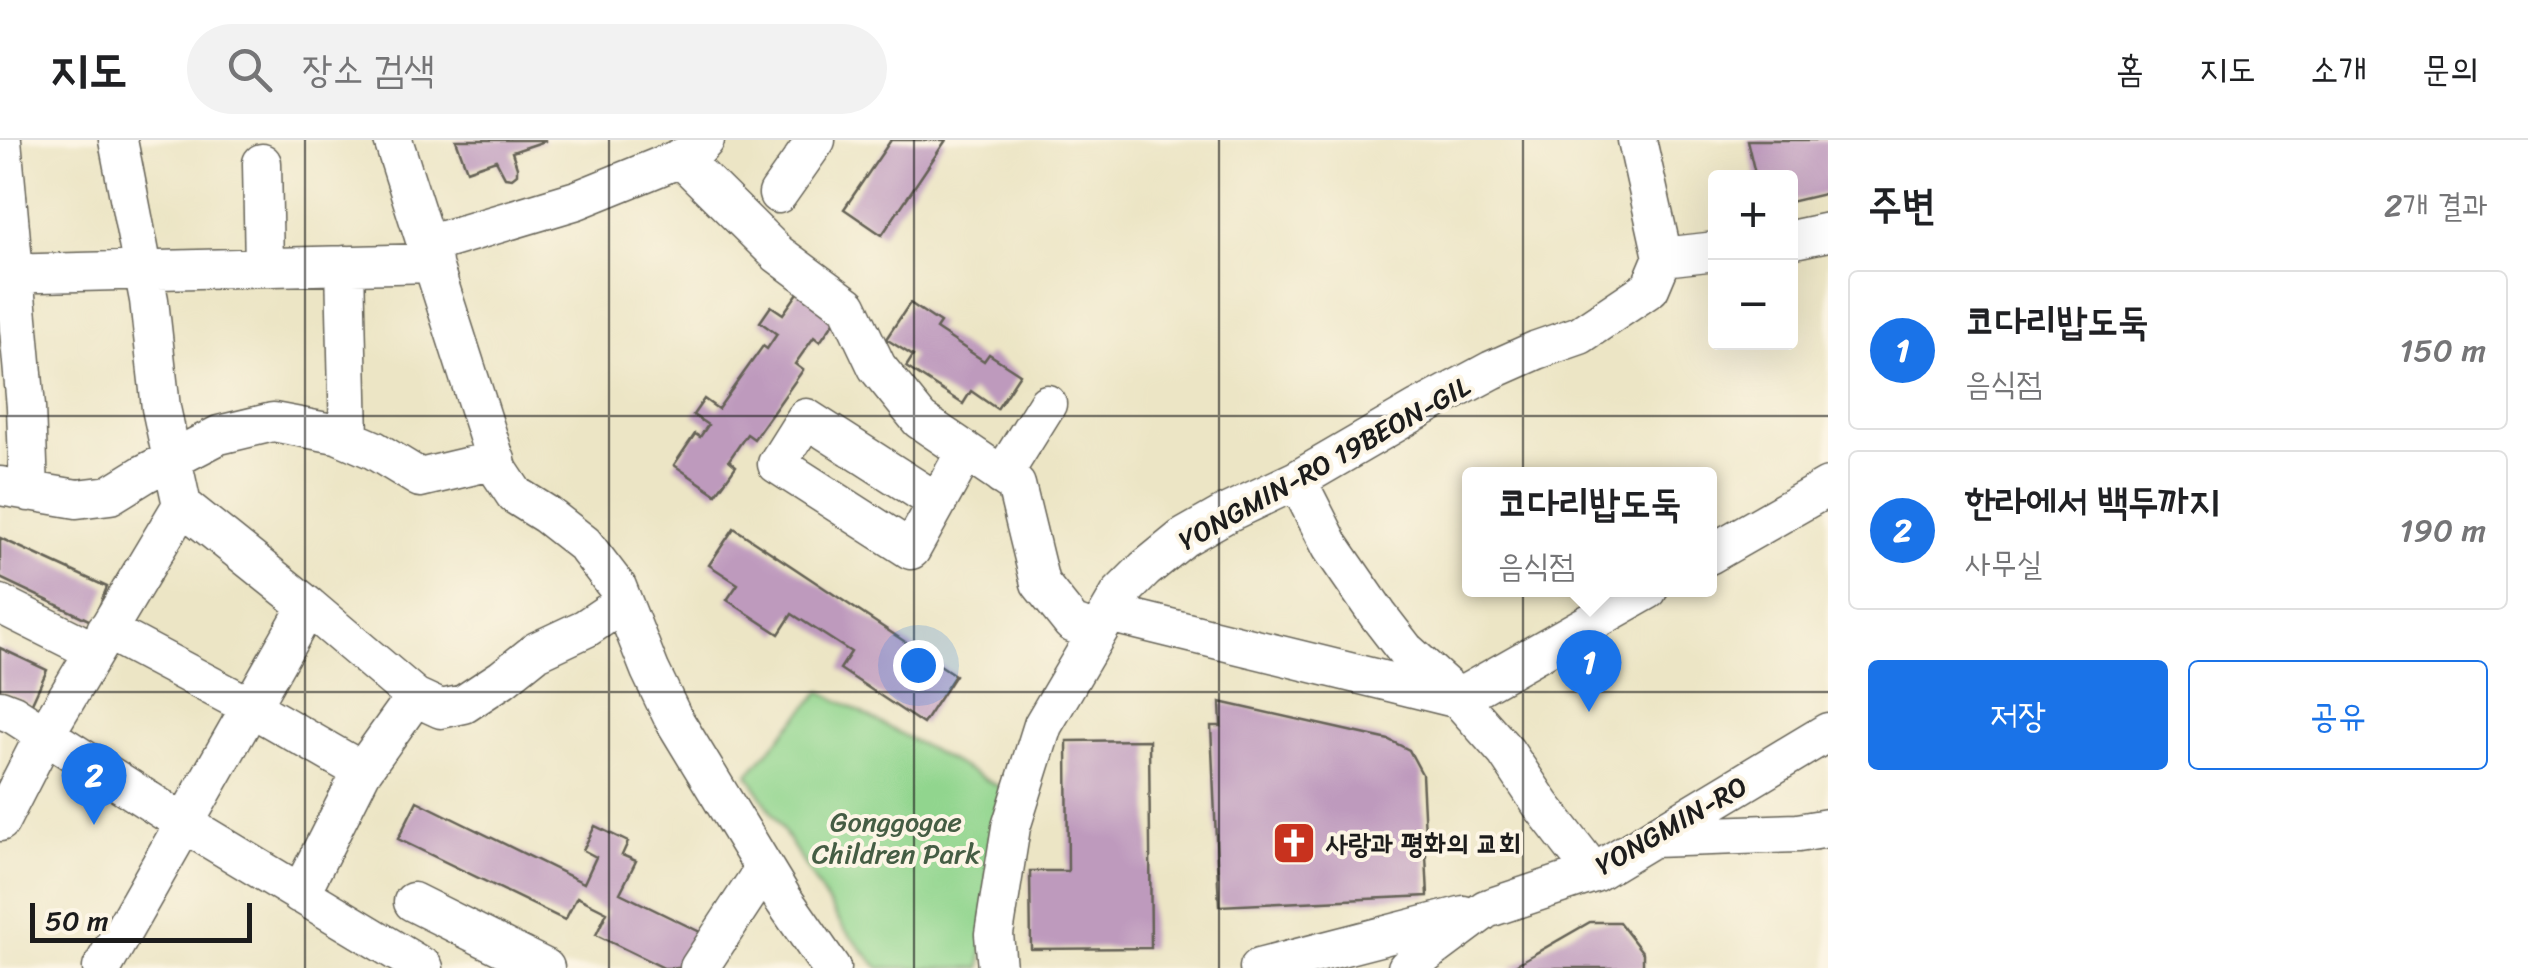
<!DOCTYPE html>
<html lang="ko">
<head>
<meta charset="utf-8">
<style>
	body { margin:0; font-family:Sriracha,"Poor Story",sans-serif; background:#f2f2f2; color:#202124 }
	.controls { position:absolute; right:30px; top:30px; display:grid; overflow:hidden; border-radius:10px; box-shadow:0 10px 40px #0002 }
	.controls button { width:90px; height:90px; display:grid; place-items:center; padding:0; border:0; border-bottom:2px solid #e0e0e0; background:#fff; color:#202124; font:50px sans-serif }
	.scale { position:absolute; left:30px; bottom:25px; width:222px; box-sizing:border-box; padding-left:10px; border:5px solid #1c1c1c; border-top:0; font-size:28px; line-height:35px; white-space:nowrap; color:#1c1c1c; -webkit-text-stroke:8px #fcf5e5; paint-order:stroke }
	.you { position:absolute; left:918px; top:525px; width:35px; height:35px; margin:-25px; border:8px solid #fff; border-radius:50%; background:#1a73e8; box-shadow:0 0 0 15px #1a73e833 }
	.badge { display:grid; place-items:center; width:65px; height:65px; border-radius:50%; background:#1a73e8; color:#fff; font-size:32px; font-weight:700 }
	.pin { position:absolute; translate:-50% -82px; filter:drop-shadow(0 2px 5px #0008) }
	.pin::after { content:''; position:absolute; top:52px; width:35px; height:30px; background:inherit; clip-path:polygon(0 0,100% 0,50% 100%) }
	.popup { position:absolute; left:1462px; top:327px; width:255px; height:130px; box-sizing:border-box; display:grid; place-content:center; border-radius:10px; background:#fff; filter:drop-shadow(0 2px 8px #0005); font-size:32px; white-space:nowrap; color:#757577 }
	.popup b { font-size:38px; color:#202124 }
	.popup::after { content:''; position:absolute; left:50%; top:100%; margin-left:-20px; border:20px solid transparent; border-top-color:#fff }
	.list { margin:0; padding:0; list-style:none }
	h2 { display:flex; justify-content:space-between; align-items:center; height:130px; margin:0; padding:0 40px; font-size:42px }
	h2 small { font-size:32px; font-weight:400; color:#757577 }
	.list li { display:grid; grid-template-columns:65px 1fr auto; gap:30px; align-items:center; box-sizing:border-box; height:160px; margin:0 20px 20px; padding:0 20px; border:2px solid #e0e0e0; border-radius:10px }
	.list b { display:block; font-size:38px; white-space:nowrap }
	.list p { margin:0; font-size:32px; white-space:nowrap; color:#757577 }
	.list em { font-size:32px; font-style:normal; color:#757577 }
	.actions { display:flex; gap:20px; padding:30px 40px }
	.actions a { flex:1; padding:22px 0; border:2px solid #1a73e8; border-radius:10px; text-align:center; font-size:35px; color:#1a73e8 }
	.actions .main { background:#1a73e8; color:#fff }
	.icon { flex:none; width:55px; height:55px; fill:none; stroke:currentColor; stroke-width:2; stroke-linecap:round; stroke-linejoin:round }
	.map { position:relative; flex:none; width:1828px; height:828px; overflow:hidden }
	header { display:flex; align-items:center; gap:60px; box-sizing:border-box; height:140px; padding:0 50px; background:#fff; border-bottom:2px solid #e0e0e0 }
	header strong { font-size:48px }
	nav { display:flex; gap:55px; margin-inline-start:auto; font-size:35px }
	.search { width:700px; height:90px; background:#f2f2f2; display:flex; align-items:center; gap:25px; box-sizing:border-box; padding:0 35px; border-radius:55px; color:#757577; font-size:38px }
	main { display:flex }
	aside { flex:1; background:#fff }
	.map>svg:first-child { display:block }
</style>
</head>
<body>
<header>
<strong>지도</strong>
<div class="search"><svg class="icon" aria-label="search" viewBox="0 0 24 24"><circle cx="10" cy="10" r="6"/><path d="M15 15l6 6"/></svg>장소 검색</div>
<nav><a>홈</a><a>지도</a><a>소개</a><a>문의</a></nav>
</header>
<main>
<div class="map">
<svg width="1828" height="828" viewBox="0 0 1828 828">
	<rect width="100%" height="100%" fill="#fcf5e5"/>
	<filter id="ink" filterUnits="userSpaceOnUse"><feTurbulence type="fractalNoise" baseFrequency=".01" numOctaves="2"/><feDisplacementMap in="SourceGraphic" scale="20" xChannelSelector="R" yChannelSelector="G"/><feConvolveMatrix kernelMatrix="1 2 1 2 8 2 1 2 1" color-interpolation-filters="sRGB"/></filter>
	<filter id="wash" filterUnits="userSpaceOnUse"><feTurbulence type="fractalNoise" baseFrequency=".0048" numOctaves="4" result="noise"/><feDisplacementMap in="SourceGraphic" scale="40" xChannelSelector="R" yChannelSelector="G"/><feGaussianBlur stdDeviation="2.25" result="paint"/><feColorMatrix in="noise" values="0 0 0 0 0 0 0 0 0 0 0 0 0 0 0 0 0 1.4 0 .05"/><feComposite in="paint" operator="in"/></filter>
	<g filter="url(#wash)">
		<rect width="100%" height="100%" fill="#ece5c5"/>
		<!-- green -->
		<path fill="#91d58e" stroke="#567855" stroke-width="2.5" d="M821,551L1003,649L991,697L981,828H879L844,789L748,634Z"/>
		<g id="blocks">
			<!-- building -->
			<path fill="#be9abd" d="M456,0H545V1L512,12L517,27V34L512,38L505,37L496,20L467,30Z
				M891,0H946L882,95L844,69Z
				M1747,0H1828V53L1790,62V38H1756Z
				M800,150L838,176L820,202L814,197L795,224L803,230L754,299L747,294L729,320L736,326L716,354L674,325L695,294L700,297L708,285L693,275L704,259L718,269L763,206L767,209L777,194L760,182L771,166L783,174Z
				M910,163L940,183L936,189L984,221L989,214L1020,234L997,269L971,251L963,264L906,227L913,216L886,199Z
				M734,388L955,535L923,584L840,529L851,512L792,474L779,494L727,460L738,444L709,425Z
				M0,398L107,447L93,482L0,438Z
				M0,508L47,530L31,565L0,550Z
				M1220,562L1389,600L1409,610L1422,634L1428,756L1219,766L1211,586H1221Z
				M1149,600L1151,808L1031,809L1030,731H1068L1067,601Z
				M417,661L584,743L596,717L583,710L595,686L628,702L622,715L636,721L620,753L700,792L683,828H664L596,795L607,772L577,757L565,780L398,699Z
				M1590,782H1619L1643,813V828H1510Z"/>
		</g>
	</g>
	<g filter="url(#ink)">
		<use href="#blocks" fill-opacity="0" stroke="#656257" stroke-width="2.5"/>
		<g fill="none" stroke-linecap="round" stroke-linejoin="round">
			<!-- minor casing -->
			<g stroke="#656257" stroke-width="41">
				<path id="minor" d="M2,0L26,267L29,352
					M393,0L499,331L515,355L547,375L584,404L617,447L650,530L673,578L783,759L831,828
					M681,18L778,114L848,166L877,227L920,280L1016,345L1040,443L1072,483L1097,493
					M262,23L264,127
					M778,54L816,0
					M1790,100L1828,92
					M427,105L577,60L693,13L705,0
					M1663,117L1716,111
					M345,125L349,299
					M0,134L433,123
					M1002,336L1047,264
					M1297,340L1331,407L1378,475L1405,510L1458,558L1506,612L1542,666L1594,733
					M0,346L77,359L110,355L144,334L219,295L273,282L337,294L374,310L420,338L496,320
					M937,362L806,278L777,324L911,410L966,311
					M182,365L308,466L415,557
					M1709,415L1828,347
					M0,464L94,511
					M1109,473L1455,558
					M106,490L249,566L362,631
					M1458,558L1648,450
					M0,569L13,574L185,684L424,828
					M0,682L44,596L182,365L161,268L149,160L118,0
					M1653,698L1798,693L1828,688
					M300,754L362,631L415,557L441,569L464,564L502,539L537,511L586,488L623,463
					M413,762L545,828
					M102,828L308,466
					M699,828L764,729
					M997,828L994,794L1011,687L1043,585L1120,454L1145,429L1183,398L1227,373L1297,340L1419,269L1492,230L1537,210L1580,195L1650,148L1663,117L1637,0
					M1259,828L1464,775
					M1407,828L1486,769L1594,733L1828,592"/>
			</g>
			<!-- minor -->
			<use href="#minor" stroke="#fff" stroke-width="38"/>
		</g>
	</g>
	<!-- grid -->
	<path fill="none" stroke="#1c1c1c" stroke-width="2.5" stroke-opacity="0.55" d="M305,0V828M609,0V828M914,0V828M1219,0V828M1523,0V828M0,276H1828M0,552H1828"/>
	<!-- icons -->
	<defs>
		<g id="church-square" transform="scale(2.25)"><rect x="-9" y="-9" width="18" height="18" rx="4" fill="#c8321e" stroke="#fcf5e5"/><path d="M-1.2-6h2.4v3.5h3.3v2.4h-3.3V6h-2.4V-.1h-3.3v-2.4h3.3Z" fill="#fff"/></g>
	</defs>
	<g fill-rule="evenodd">
		<use href="#church-square" x="1294" y="703"/>
	</g>
	<g text-anchor="middle" stroke-width="8" stroke-linejoin="round" paint-order="stroke">
		<!-- street labels -->
		<g font-size="28" fill="#1c1c1c" stroke="#fcf5e5">
			<text transform="translate(1324 323) rotate(-29)" y="10">YONGMIN-RO 19BEON-GIL</text>
			<text transform="translate(1671 685) rotate(-30)" y="10">YONGMIN-RO</text>
		</g>
		<!-- park labels -->
		<g font-size="28" fill="#455d44" stroke="#fcf5e5">
			<text x="896" y="691">Gonggogae<tspan x="896" dy="32">Children Park</tspan></text>
		</g>
		<!-- poi labels -->
		<g font-size="28" font-weight="bold" fill="#1c1c1c" stroke="#fcf5e5" text-anchor="start">
			<text x="1326" y="713">사랑과 평화의 교회</text>
		</g>
	</g>
</svg>
<div class="controls">
<button>+</button>
<button>−</button>
</div>
<div class="scale">50 m</div>
<div class="you"></div>
<div class="pin badge" style="left:1589px;top:572px">1</div>
<div class="popup"><b>코다리밥도둑</b>음식점</div>
<div class="pin badge" style="left:94px;top:685px">2</div>
</div>
<aside>
<h2>주변<small>2개 결과</small></h2>
<ul class="list">
<li><span class="badge">1</span><div><b>코다리밥도둑</b><p>음식점</p></div><em>150 m</em></li>
<li><span class="badge">2</span><div><b>한라에서 백두까지</b><p>사무실</p></div><em>190 m</em></li>
</ul>
<div class="actions"><a class="main">저장</a><a>공유</a></div>
</aside>
</main>
</body>
</html>
